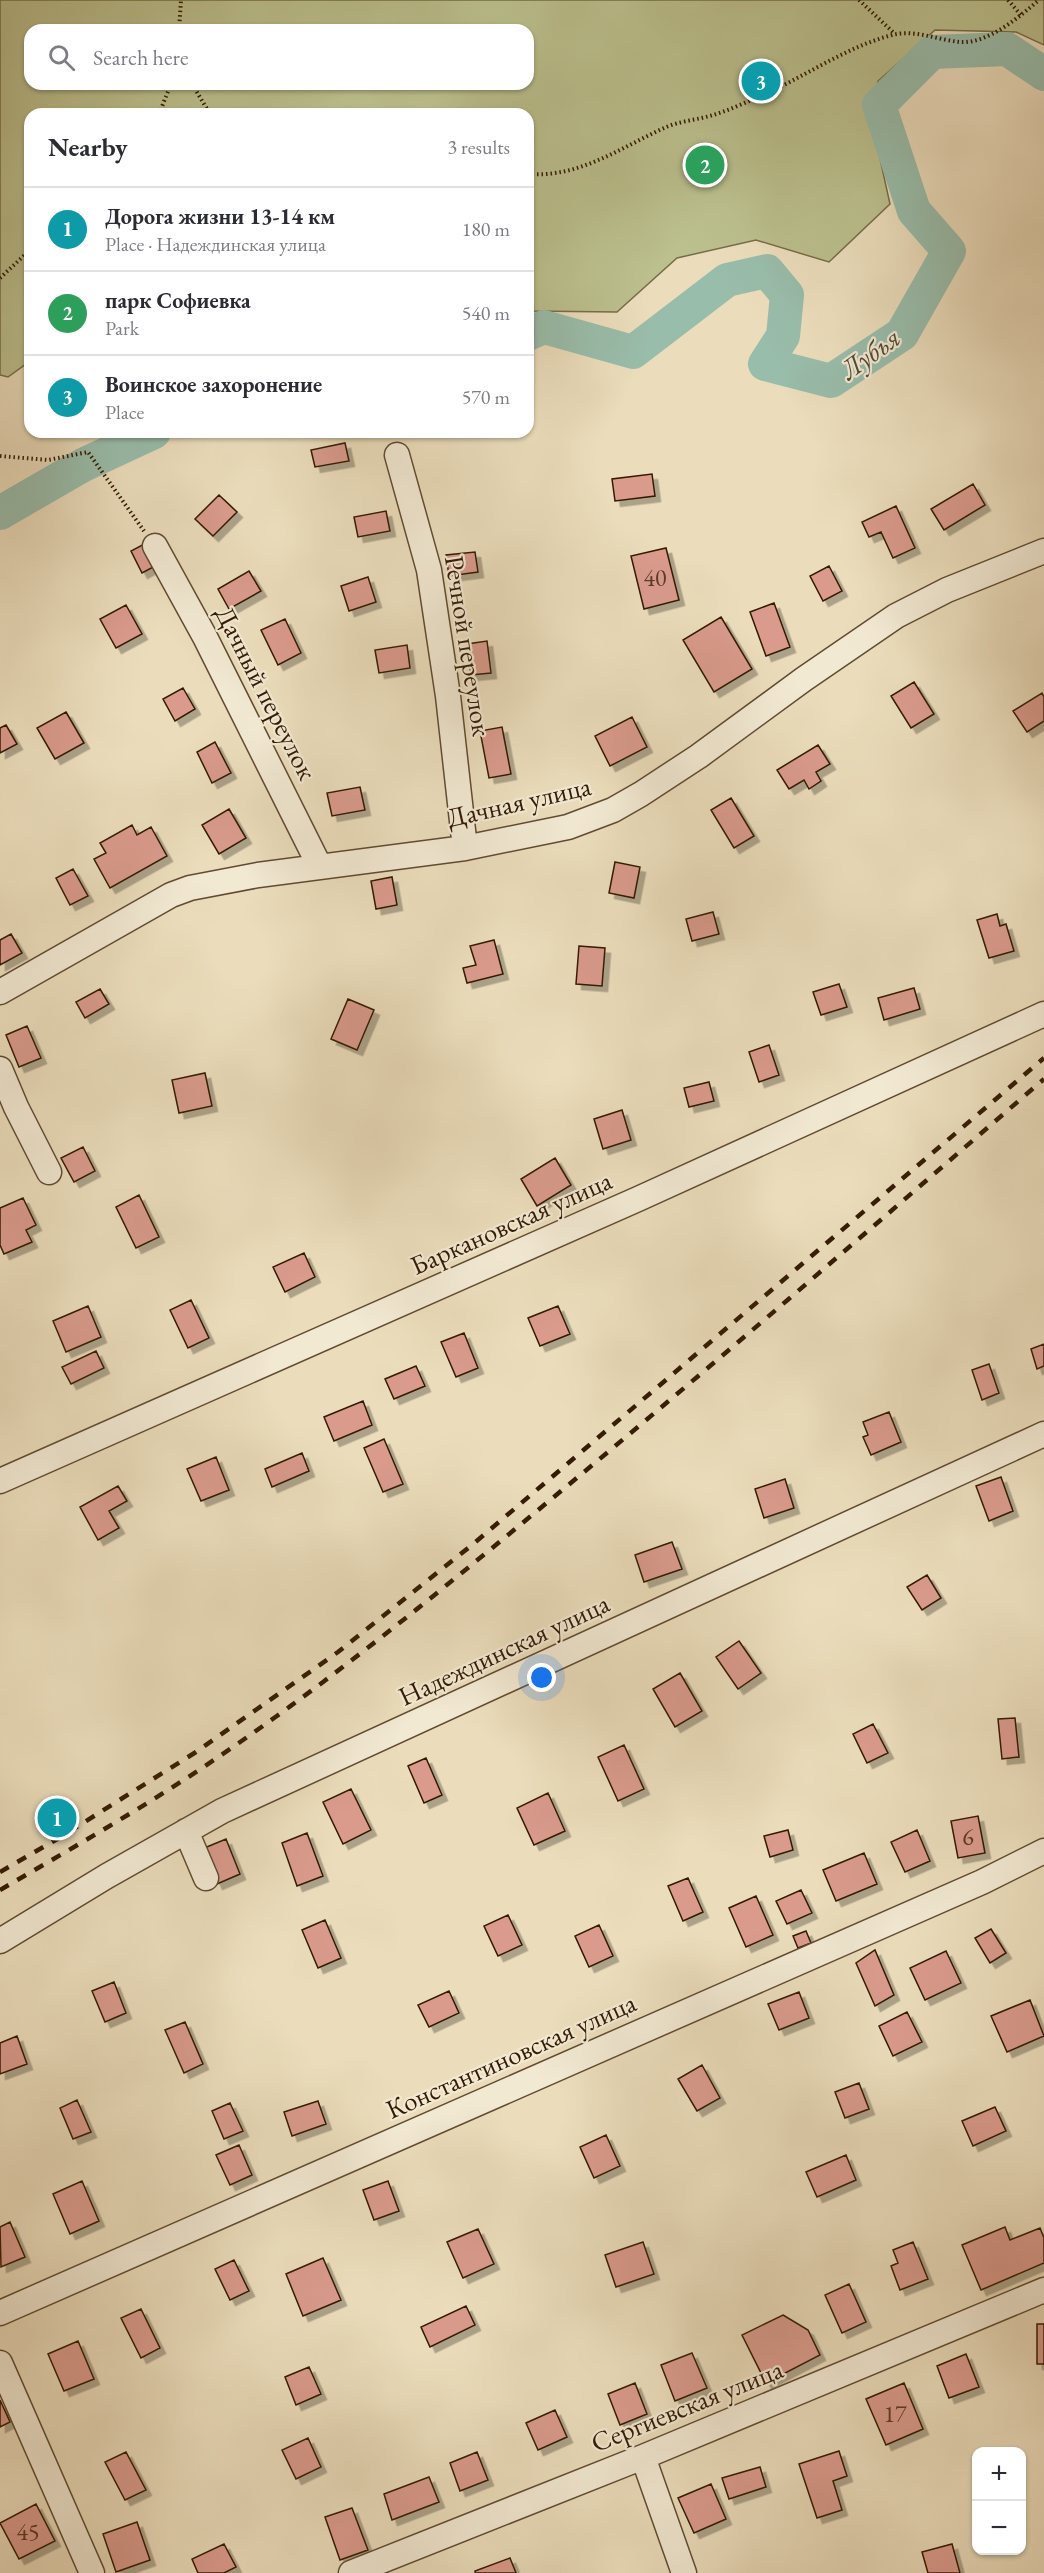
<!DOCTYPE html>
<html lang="en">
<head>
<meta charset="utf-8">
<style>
	body { margin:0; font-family:"EB Garamond",serif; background:#f2f2f3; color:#2b2b33 }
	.controls { position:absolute; right:18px; bottom:18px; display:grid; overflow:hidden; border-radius:12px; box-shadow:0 2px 4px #0004 }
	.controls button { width:54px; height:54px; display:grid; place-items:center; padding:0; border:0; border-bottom:2px solid #e1e1e2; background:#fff; color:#2b2b33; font:30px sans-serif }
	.you { position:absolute; left:542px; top:1678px; width:21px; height:21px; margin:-15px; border:4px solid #fff; border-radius:50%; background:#1a73e8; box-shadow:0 0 0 9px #1a73e833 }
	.badge { display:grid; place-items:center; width:39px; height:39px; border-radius:50%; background:#8f2418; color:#fff; font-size:20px; font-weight:700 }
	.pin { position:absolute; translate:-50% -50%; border:3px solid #fff; box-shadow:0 2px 6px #0006 }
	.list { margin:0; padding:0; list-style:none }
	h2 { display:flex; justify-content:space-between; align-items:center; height:78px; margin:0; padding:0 24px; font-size:26px }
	h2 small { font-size:20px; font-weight:400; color:#7c7c81 }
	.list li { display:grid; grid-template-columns:39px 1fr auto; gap:18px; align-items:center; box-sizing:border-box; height:84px; padding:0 24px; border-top:2px solid #e1e1e2 }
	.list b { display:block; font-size:22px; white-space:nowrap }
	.list p { margin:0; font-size:20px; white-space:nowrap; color:#7c7c81 }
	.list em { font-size:20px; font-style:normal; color:#7c7c81 }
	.icon { flex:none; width:33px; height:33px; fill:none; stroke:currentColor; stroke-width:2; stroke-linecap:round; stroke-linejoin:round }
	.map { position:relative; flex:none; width:1044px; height:2573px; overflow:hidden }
	.search { position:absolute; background:#fff; box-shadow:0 2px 4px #0004; left:24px; top:24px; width:510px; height:66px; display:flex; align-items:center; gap:15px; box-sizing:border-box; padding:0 21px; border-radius:18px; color:#7c7c81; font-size:22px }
	.panel { position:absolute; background:#fff; box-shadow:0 2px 4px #0004; left:24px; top:108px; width:510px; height:330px; border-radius:18px }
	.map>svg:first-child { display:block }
</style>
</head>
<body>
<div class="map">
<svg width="1044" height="2573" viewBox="0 0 1044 2573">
	<defs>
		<filter id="shadow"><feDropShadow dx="5.5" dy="5.5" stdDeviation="0" flood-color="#0004"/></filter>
	</defs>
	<rect width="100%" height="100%" fill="#ebddbc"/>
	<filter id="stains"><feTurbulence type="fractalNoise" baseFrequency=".00333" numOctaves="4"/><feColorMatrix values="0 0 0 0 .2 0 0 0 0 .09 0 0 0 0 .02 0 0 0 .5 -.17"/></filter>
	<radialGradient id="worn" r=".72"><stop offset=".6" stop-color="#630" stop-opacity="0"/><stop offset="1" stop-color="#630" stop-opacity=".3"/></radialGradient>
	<!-- green -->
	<path fill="#bbc08e" stroke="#776d49" stroke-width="1.5" fill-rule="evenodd" d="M0,0H1044V45L1016,32L935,30L878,81L873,127L890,204L829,262L756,240L677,258L617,312L528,311V114H30V361L8,377L0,375ZM30,30H528V84H30Z"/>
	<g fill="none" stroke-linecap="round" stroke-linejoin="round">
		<!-- river -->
		<path stroke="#99bdab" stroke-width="34" d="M528,334L544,327L633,352L727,280L767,271L787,295L783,336L765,364L831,381L902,334L949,251L914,211L879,105L932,52L1007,49L1044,74
			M0,513L83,465L154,432"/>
	</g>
	<!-- building -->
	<path fill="#da9b8d" stroke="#331a04" stroke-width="1.5" filter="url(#shadow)" d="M345,443L349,461L315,467L311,450Z
		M652,474L655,496L615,501L612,479Z
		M973,484L985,505L944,530L931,509Z
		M219,495L237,512L213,536L195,519Z
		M896,506L915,548L893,558L881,532L869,537L862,522Z
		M386,511L390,531L358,537L354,517Z
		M148,542L159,564L142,573L131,551Z
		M666,548L679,600L644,609L631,556Z
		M475,552L478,572L449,576L446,555Z
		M829,566L842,591L823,601L810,576Z
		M249,571L261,591L229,609L218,589Z
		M368,577L376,602L349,611L341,586Z
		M774,603L790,647L766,656L750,612Z
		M126,605L142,634L116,648L100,619Z
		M721,617L752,669L714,692L683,640Z
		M285,619L301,653L278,665L261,630Z
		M487,641L491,673L471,675L467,644Z
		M407,645L410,668L379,673L375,650Z
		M914,682L934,714L911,728L891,696Z
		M183,688L195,709L175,721L163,699Z
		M1042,693L1044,697V721L1027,732L1013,711Z
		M66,712L84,743L55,759L37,728Z
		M632,717L647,747L610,766L595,736Z
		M6,725L17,744L0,753V728Z
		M502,727L511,774L489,778L480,731Z
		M215,742L231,773L212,783L197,752Z
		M818,745L830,764L816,772L821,781L809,789L804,780L789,789L777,770Z
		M360,787L365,810L332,816L327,793Z
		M731,798L754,836L734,848L711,810Z
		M229,809L246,838L219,854L202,825Z
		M132,825L137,835L151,827L167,856L110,888L94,859L106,853L100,843Z
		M615,862L640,867L634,898L609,893Z
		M73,869L88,896L70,905L56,878Z
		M392,877L397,905L376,909L371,881Z
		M713,912L719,934L692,941L686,919Z
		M997,914L1000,926L1006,924L1014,951L989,958L977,920Z
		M11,934L22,953L0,965V940Z
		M494,940L503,974L467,983L463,968L476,965L470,946Z
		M579,946L605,948L602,986L576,984Z
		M839,984L847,1007L821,1015L813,992Z
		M914,988L920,1009L884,1020L878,998Z
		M100,989L109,1004L85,1018L76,1002Z
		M348,999L374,1010L357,1050L331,1039Z
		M27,1026L41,1058L19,1067L6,1035Z
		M769,1045L779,1075L759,1082L749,1052Z
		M205,1073L212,1106L179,1113L172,1080Z
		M709,1082L714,1101L689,1107L684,1088Z
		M622,1110L631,1140L603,1149L594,1119Z
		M83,1147L95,1171L74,1182L61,1158Z
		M555,1158L571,1185L537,1206L521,1179Z
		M139,1195L159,1237L136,1248L116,1207Z
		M23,1198L36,1225L26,1230L32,1242L4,1254L0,1245V1208Z
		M304,1253L315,1277L285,1292L273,1267Z
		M191,1300L209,1338L188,1348L170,1310Z
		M88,1306L101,1337L66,1352L53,1321Z
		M558,1306L570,1334L540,1346L528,1318Z
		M464,1333L478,1368L456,1377L441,1342Z
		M1044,1344V1366L1037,1369L1031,1349Z
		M96,1351L104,1368L71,1384L62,1367Z
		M989,1364L999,1393L982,1400L972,1370Z
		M416,1366L425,1386L394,1399L385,1379Z
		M363,1401L372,1425L334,1441L324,1417Z
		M889,1412L901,1442L871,1455L863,1437L868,1435L863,1422Z
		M384,1439L403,1484L383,1492L364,1448Z
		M302,1453L309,1471L272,1487L265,1469Z
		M216,1457L229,1490L201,1501L187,1469Z
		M1001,1477L1013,1511L989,1521L976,1486Z
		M785,1479L794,1508L764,1518L755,1489Z
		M118,1486L127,1501L109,1511L119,1528L98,1540L80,1507Z
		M672,1542L682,1569L644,1582L635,1555Z
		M927,1575L941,1598L922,1610L907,1587Z
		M739,1641L761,1673L738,1689L716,1657Z
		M680,1673L702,1711L675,1727L653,1689Z
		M1015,1718L1019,1757L1002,1759L998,1719Z
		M873,1724L888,1753L867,1763L853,1734Z
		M624,1745L644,1789L618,1801L598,1757Z
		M426,1758L442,1795L424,1803L408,1766Z
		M351,1789L371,1830L343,1844L323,1802Z
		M548,1793L565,1831L534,1845L517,1808Z
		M978,1816L985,1853L958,1858L951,1821Z
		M788,1830L793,1850L770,1857L764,1836Z
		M917,1830L930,1861L905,1872L891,1842Z
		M307,1833L323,1876L297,1886L282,1843Z
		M226,1839L240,1874L217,1884L202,1849Z
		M864,1853L877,1884L836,1901L823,1870Z
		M688,1878L703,1912L683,1921L668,1886Z
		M801,1890L812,1913L787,1924L776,1901Z
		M756,1896L773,1935L746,1947L729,1908Z
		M508,1915L522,1945L498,1956L484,1926Z
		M325,1920L341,1958L318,1968L302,1930Z
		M599,1925L613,1956L589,1967L575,1936Z
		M991,1929L1006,1953L990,1963L975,1938Z
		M806,1931L811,1943L798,1948L793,1936Z
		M875,1950L894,1995L875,2006L856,1963Z
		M946,1951L961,1983L925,2000L910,1968Z
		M114,1982L126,2013L105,2022L92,1991Z
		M449,1991L459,2013L429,2027L418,2005Z
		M799,1992L809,2018L779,2030L768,2004Z
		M1030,2000L1044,2036L1007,2052L991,2016Z
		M907,2012L922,2042L893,2056L879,2026Z
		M185,2022L203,2064L184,2073L165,2030Z
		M17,2036L27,2064L0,2074V2043Z
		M702,2065L720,2098L697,2111L678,2079Z
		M859,2083L869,2109L845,2118L835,2092Z
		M77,2100L91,2132L73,2139L60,2108Z
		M318,2101L326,2124L292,2136L284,2112Z
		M230,2103L243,2131L224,2139L212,2111Z
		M995,2107L1006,2131L973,2146L962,2121Z
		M606,2135L620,2166L594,2178L580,2147Z
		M239,2145L252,2175L230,2185L216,2155Z
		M846,2155L856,2180L817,2197L806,2172Z
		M82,2181L99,2221L70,2234L53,2194Z
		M388,2181L399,2211L374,2220L363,2190Z
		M10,2222L25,2257L1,2267L0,2227Z
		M1005,2227L1010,2240L1040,2228L1044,2238V2263L981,2290L962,2245Z
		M478,2229L494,2264L463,2278L447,2242Z
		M643,2242L654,2274L616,2287L605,2255Z
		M913,2242L928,2279L900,2290L891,2266L898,2263L893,2250Z
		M323,2258L341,2300L303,2316L286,2274Z
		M234,2260L249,2291L230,2300L215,2269Z
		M849,2284L866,2322L842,2333L825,2295Z
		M466,2306L475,2325L430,2347L421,2327Z
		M141,2309L160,2348L141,2358L121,2318Z
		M783,2315L808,2330L820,2355L766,2383L742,2335Z
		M1037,2324H1044V2364H1037Z
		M78,2341L94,2379L64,2391L48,2354Z
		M692,2353L707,2388L675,2401L661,2365Z
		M966,2354L979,2387L949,2398L937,2366Z
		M309,2367L321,2394L296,2405L285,2377Z
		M635,2383L647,2414L620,2425L608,2394Z
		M904,2383L923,2429L886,2445L866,2399Z
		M0,2400L10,2422L0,2427Z
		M555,2410L567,2437L538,2450L526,2423Z
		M308,2438L321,2467L296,2479L282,2450Z
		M839,2451L847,2476L833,2481L842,2510L817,2518L799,2464Z
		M126,2452L146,2490L125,2500L105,2462Z
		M477,2452L488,2480L460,2491L450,2463Z
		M760,2467L766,2487L729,2499L722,2478Z
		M429,2477L439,2502L392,2520L384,2494Z
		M711,2484L726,2519L694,2533L678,2498Z
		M36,2504L55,2541L19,2559L0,2523Z
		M352,2508L368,2550L340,2560L325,2517Z
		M137,2522L150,2560L116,2572L103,2534Z
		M224,2544L236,2567L224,2573H198L192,2559Z
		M952,2544L960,2573H928L922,2552Z
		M510,2558L516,2573H475V2571Z"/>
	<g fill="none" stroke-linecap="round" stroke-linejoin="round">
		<!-- minor casing -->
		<g stroke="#614b32" stroke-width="27">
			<path id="minor" d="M397,455L429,570L448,696L465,848
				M155,546L205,637L320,867
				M0,992L171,895L190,888L258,875L465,848L568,827L613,810L641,794L699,756L804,679L896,616L947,590L1044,551
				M0,1069L16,1107L49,1172
				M0,1481L638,1199L1044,1014
				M186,1831L206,1878
				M0,1941L107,1876L222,1811L1044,1434
				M0,2313L982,1882L1044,1851
				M0,2363L92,2573
				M643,2457L684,2573
				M351,2573L643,2457L1044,2290"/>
		</g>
		<!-- path -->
		<path stroke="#331a04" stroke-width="4" stroke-dasharray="1.5 3" stroke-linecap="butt" d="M859,0L895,34
			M1008,0L1021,15
			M179,30L181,0
			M192,84L210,114
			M159,114L171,84
			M528,174C579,178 620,148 664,128C679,121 697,120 713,115C727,111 742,104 756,98C802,79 843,48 892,35C914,29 938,40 960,42C988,44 1019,17 1039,0
			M0,278L30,250
			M0,456L48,460L88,452L144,531"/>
		<!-- minor -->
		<use href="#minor" stroke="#f2e9d3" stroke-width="24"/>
		<!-- rail -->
		<path stroke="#331a04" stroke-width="4.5" stroke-dasharray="10 10" stroke-linecap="butt" d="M0,1872L59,1838L196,1752L338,1652L472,1545L1044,1058
			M0,1890C69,1850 139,1810 205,1766C338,1677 461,1574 584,1472C739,1343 891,1211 1044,1079"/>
	</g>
	<g text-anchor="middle" stroke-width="4.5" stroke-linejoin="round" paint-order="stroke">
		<!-- number labels -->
		<g font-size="24" fill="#5d3a26">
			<text x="655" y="586">40</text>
			<text x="968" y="1845">6</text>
			<text x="895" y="2422">17</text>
			<text x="28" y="2540">45</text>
		</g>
		<!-- street labels -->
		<g font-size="27" fill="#331a04" stroke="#f2e9d3">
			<text transform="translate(468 646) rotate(81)" y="9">Речной переулок</text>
			<text transform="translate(266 693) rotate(63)" y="9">Дачный переулок</text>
			<text transform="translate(519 802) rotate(-13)" y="9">Дачная улица</text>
			<text transform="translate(511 1223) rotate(-24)" y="9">Баркановская улица</text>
			<text transform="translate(504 1650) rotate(-25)" y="9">Надеждинская улица</text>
			<text transform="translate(511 2056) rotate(-24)" y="9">Константиновская улица</text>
			<text transform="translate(687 2406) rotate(-22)" y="9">Сергиевская улица</text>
		</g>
		<!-- water labels -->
		<g font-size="28" font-style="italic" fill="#524b36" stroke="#f2e9d3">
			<text transform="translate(870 353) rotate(-36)" y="10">Лубья</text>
		</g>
	</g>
	<rect width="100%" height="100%" filter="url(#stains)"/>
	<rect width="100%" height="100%" fill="url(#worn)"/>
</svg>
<div class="controls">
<button>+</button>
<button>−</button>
</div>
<div class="you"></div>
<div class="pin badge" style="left:57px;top:1818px;background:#0f9aa8">1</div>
<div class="pin badge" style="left:705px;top:165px;background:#2e9e5b">2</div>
<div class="pin badge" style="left:761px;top:81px;background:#0f9aa8">3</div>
<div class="search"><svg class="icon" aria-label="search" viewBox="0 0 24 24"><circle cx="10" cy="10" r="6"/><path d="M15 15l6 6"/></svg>Search here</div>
<section class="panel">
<h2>Nearby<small>3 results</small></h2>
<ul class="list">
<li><span class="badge" style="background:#0f9aa8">1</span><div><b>Дорога жизни 13-14 км</b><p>Place · Надеждинская улица</p></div><em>180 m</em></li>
<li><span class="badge" style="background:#2e9e5b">2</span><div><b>парк Софиевка</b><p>Park</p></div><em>540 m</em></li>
<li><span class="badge" style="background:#0f9aa8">3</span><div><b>Воинское захоронение</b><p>Place</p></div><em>570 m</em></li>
</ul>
</section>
</div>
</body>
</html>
